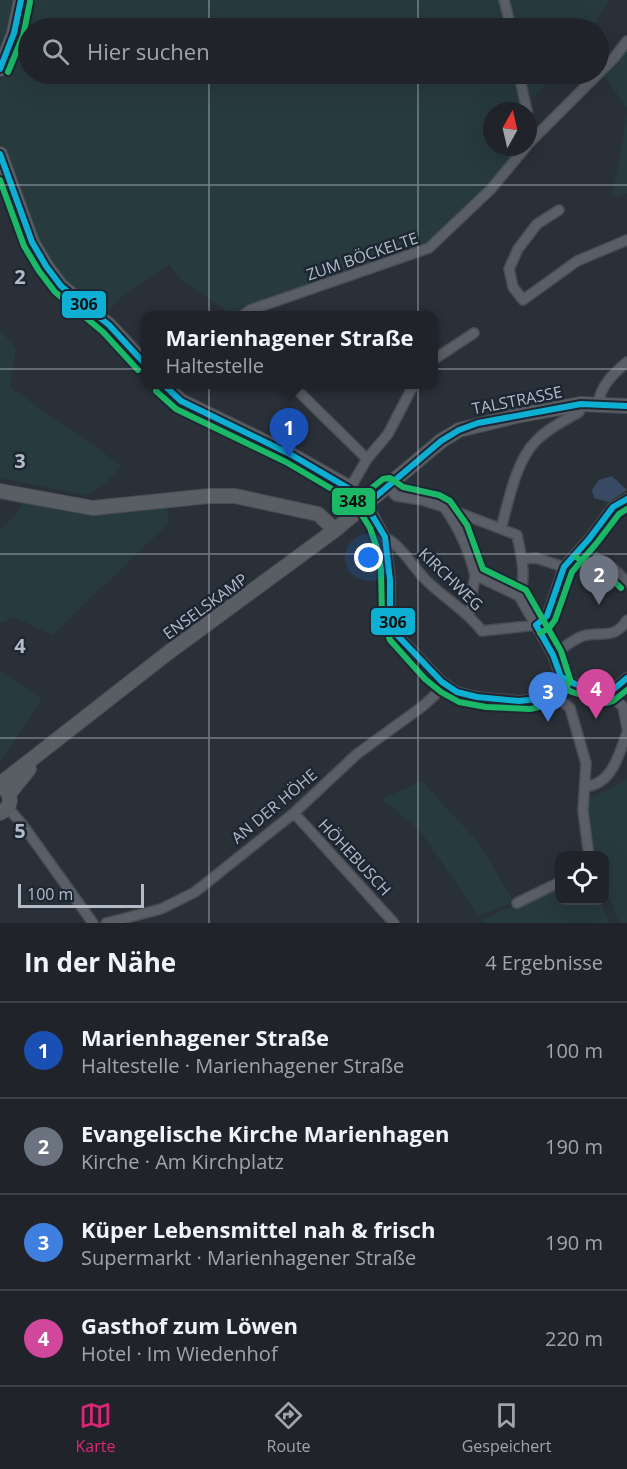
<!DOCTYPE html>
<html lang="de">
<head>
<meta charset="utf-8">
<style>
	body { margin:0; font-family:"Open Sans",sans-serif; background:#282c32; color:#f1f3f6 }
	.controls { position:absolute; right:18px; bottom:18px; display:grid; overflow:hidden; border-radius:12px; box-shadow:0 6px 24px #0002 }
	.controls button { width:54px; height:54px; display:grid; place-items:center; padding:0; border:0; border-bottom:2px solid #3d4147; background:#20242a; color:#f1f3f6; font:30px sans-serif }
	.compass { position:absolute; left:483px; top:102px; width:54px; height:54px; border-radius:50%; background:#20242a; box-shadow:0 6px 24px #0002; rotate:8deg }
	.scale { position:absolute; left:18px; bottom:15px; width:126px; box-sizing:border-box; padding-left:6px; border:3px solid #b4bcc9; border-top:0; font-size:16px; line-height:21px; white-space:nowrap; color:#b4bcc9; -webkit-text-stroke:4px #1d2633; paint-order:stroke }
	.you { position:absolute; left:369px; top:558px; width:21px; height:21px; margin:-15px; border:4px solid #fff; border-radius:50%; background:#1a73e8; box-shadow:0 0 0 9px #1a73e833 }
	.badge { display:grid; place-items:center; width:39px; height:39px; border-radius:50%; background:#db2777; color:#fff; font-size:20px; font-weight:700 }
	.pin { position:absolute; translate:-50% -50px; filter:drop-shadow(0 2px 3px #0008) }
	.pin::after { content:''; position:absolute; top:32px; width:21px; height:18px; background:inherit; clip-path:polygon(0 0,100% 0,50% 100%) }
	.popup { position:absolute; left:141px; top:311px; width:297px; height:78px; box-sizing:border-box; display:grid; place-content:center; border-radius:12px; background:#20242a; filter:drop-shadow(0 2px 4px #0005); font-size:20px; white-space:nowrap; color:#a2a4a8 }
	.popup b { font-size:22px; color:#f1f3f6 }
	.popup::after { content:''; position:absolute; left:50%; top:100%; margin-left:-12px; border:12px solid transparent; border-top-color:#20242a }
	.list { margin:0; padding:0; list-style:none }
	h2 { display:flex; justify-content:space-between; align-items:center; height:78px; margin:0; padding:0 24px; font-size:26px }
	h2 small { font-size:20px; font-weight:400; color:#a2a4a8 }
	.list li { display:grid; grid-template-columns:39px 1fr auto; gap:18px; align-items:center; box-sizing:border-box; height:96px; padding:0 24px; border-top:2px solid #3d4147 }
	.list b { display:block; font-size:22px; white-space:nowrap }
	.list p { margin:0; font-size:20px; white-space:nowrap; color:#a2a4a8 }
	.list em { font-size:20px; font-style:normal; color:#a2a4a8 }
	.icon { flex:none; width:33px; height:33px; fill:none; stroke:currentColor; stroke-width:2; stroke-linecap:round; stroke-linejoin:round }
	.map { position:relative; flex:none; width:627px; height:923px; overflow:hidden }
	.search { position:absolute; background:#20242a; box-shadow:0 6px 24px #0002; left:18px; right:18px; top:18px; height:66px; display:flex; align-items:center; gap:15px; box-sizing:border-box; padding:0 21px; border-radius:33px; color:#a2a4a8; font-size:22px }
	.sheet { height:462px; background:#20242a }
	nav { display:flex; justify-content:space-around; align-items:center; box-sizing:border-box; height:84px; border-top:2px solid #3d4147; background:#20242a; font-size:16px; color:#a2a4a8 }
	nav a { display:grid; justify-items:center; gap:3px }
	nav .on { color:#db2777 }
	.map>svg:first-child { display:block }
</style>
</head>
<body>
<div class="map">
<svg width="627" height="923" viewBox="0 0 627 923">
	<rect width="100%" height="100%" fill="#2a3038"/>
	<!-- green -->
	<path fill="#273a3e" d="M0,0H18L0,60Z
		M26,0H498L508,28H28V74H519L526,111H492V147H523L488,186L427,245L266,300L232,315L181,279L169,265L125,293L104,316L66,283L48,260L34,233L0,143V82L18,34Z
		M509,0H610L591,28H516Z
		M627,42V108L601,72Z
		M525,74H555L531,101Z
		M627,116V193L612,198Z
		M0,330L16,348L10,387L122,466C111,479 101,488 86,495L0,478Z
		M24,501L166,504L169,523L52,635L14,617L0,623V530L15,516Z
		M0,671L42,699L0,763Z
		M627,780V923H619L605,890L604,856L595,855L587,799Z
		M422,781L477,841L514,901L478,916L421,832L382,799Z
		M559,886L560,900L600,901L609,923H484L481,920Z"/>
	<!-- water -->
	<path fill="#384963" d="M612,476L627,490L609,502L594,498L592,490L599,480Z"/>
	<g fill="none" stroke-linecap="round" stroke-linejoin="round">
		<!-- street casing -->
		<g stroke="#484c53" stroke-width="12">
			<path id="street" d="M504,0L511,28
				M519,74L527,111
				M528,123L532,140
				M528,144L614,58L627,41
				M559,210L537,224L518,249L509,269L513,287L523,300L577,261L627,240
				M242,316L250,310L429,248L491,189L526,147
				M433,360L474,333
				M291,384L367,459
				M598,404C601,385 613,374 627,362
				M388,487L396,496L422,500L444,507L517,535C521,555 527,576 519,596
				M350,488L367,459L388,434L414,384
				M367,504L385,537L390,580V613L394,626L398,636L442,682L457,692L477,697L519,701L547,698L553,694L561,677L553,655L519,596L475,575C469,550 459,528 444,507
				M501,529C508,503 516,460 536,441C548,428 564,421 579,412L581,404
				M385,537C402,547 411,564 424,578C442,597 465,609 482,631L536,625L543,621L547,616L564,567L589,539L613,507L627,499
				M581,549L614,569L627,582
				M522,559L536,558L564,567
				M469,615L475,575
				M553,655C562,649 573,639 583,636C602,631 615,640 627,620
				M561,677L575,684L608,694L627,710
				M553,694L570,708L586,763L583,811L589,856
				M608,694L627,678
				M623,707L627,728
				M585,787C613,783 618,756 627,733
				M8,808L22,824L93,923
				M294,813L394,923
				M517,903L560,882
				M106,923L161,909L195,892L294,813L357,754L423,706L435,695L442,682"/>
		</g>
		<!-- secondary casing -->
		<g stroke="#484c53" stroke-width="16">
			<path id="secondary" d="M0,69L14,33L21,0
				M0,154L32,242L46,266L61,286L109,325L145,364
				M162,384L181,401L290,454L350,488L367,504
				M0,491L93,508L209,496H235L318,514L335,530
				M0,784L169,652L335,530L441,441L459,430L516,416L581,404L627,406
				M9,794L29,769
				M0,813C11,808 13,798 5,789"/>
		</g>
		<!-- street -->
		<use href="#street" stroke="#5a5e66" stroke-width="9"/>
		<!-- secondary -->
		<use href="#secondary" stroke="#595d64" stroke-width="14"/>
		<!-- bus-1 casing -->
		<g stroke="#1d2633" stroke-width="10">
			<path id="bus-1" d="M0,69L14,33L21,0
				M0,154L32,242L46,266L61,286L109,325L145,364
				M163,384L181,401L290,454L360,495L385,537L390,580V613L398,636L442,682L457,692L477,697L519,701L547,698L553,694L561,677L553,655L536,625
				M367,504L441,441L459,430L478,423L581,404L627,406
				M536,625L547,616L564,567L589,539L613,507L627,499
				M561,677L575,684L608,694L627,678"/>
		</g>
		<!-- bus-2 casing -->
		<g stroke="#1d2633" stroke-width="10">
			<path id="bus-2" d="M8,72L23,36L30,2
				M0,180L24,246L39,271L55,292L103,332L138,370
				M156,391L176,409L286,462L354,502L370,528L377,548L381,570L382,616L390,640L425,679L441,692L459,702L486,707L530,709L553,704L564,695L570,679L561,651L526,590L483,569L467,525L450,501L439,495L403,487L390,478L383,479L368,491
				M576,557L608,576L621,588
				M540,633L549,628L555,620L572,572L596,544L619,514L627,509
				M557,685L572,692L607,703L613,701L627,690"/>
		</g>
		<!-- bus-1 -->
		<use href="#bus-1" stroke="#0dafd3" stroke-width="6"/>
		<!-- bus-2 -->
		<use href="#bus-2" stroke="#1ab867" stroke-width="6"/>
	</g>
	<!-- grid -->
	<path fill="none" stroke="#b4bcc9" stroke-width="1.5" stroke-opacity="0.55" d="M209,0V28M418,0V28M209,74V923M418,74V923M0,185H627M0,369H627M0,554H627M0,738H627"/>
	<g text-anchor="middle" stroke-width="5" stroke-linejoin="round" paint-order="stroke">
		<!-- street labels -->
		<g font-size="16" fill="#b4bcc9" stroke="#1d2633">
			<text transform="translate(362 256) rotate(-19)" y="6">ZUM BÖCKELTE</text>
			<text transform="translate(517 400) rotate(-11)" y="6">TALSTRASSE</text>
			<text transform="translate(451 579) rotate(44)" y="6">KIRCHWEG</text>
			<text transform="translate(205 606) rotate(-36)" y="6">ENSELSKAMP</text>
			<text transform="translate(274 806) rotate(-40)" y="6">AN DER HÖHE</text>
			<text transform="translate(355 857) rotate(47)" y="6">HÖHEBUSCH</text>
		</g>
	</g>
	<g font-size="20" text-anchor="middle" font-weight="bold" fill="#b4bcc9" stroke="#1d2633" stroke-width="5" stroke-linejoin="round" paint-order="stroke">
		<text x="20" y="284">2</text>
		<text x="20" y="468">3</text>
		<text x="20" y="653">4</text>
		<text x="20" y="838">5</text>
	</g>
	<g stroke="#1d2633" stroke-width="2">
		<rect x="61" y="290" width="46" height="29" rx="6" fill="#0dafd3"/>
		<rect x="331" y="487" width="45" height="29" rx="6" fill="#1ab867"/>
		<rect x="370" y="607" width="46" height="29" rx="6" fill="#0dafd3"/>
	</g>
	<g font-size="16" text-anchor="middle" font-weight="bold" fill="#111">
		<text x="84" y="310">306</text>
		<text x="353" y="507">348</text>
		<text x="393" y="628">306</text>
	</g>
</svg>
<div class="controls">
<button><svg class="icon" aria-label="locate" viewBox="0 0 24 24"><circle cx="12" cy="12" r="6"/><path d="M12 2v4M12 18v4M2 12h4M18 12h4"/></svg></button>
</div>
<svg class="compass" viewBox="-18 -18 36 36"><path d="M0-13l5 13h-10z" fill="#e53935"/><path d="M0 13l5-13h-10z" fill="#a2a4a8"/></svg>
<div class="scale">100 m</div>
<div class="you"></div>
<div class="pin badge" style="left:289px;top:458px;background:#1a4fb4">1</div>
<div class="popup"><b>Marienhagener Straße</b>Haltestelle</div>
<div class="pin badge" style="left:599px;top:605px;background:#6b7280">2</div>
<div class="pin badge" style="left:548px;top:722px;background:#3f7fe0">3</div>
<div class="pin badge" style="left:596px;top:719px;background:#d1479c">4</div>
<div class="search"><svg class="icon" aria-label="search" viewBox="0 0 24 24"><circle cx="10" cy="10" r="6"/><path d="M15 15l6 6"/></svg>Hier suchen</div>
</div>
<section class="sheet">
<h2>In der Nähe<small>4 Ergebnisse</small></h2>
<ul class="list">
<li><span class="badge" style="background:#1a4fb4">1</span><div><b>Marienhagener Straße</b><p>Haltestelle · Marienhagener Straße</p></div><em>100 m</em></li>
<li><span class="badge" style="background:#6b7280">2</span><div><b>Evangelische Kirche Marienhagen</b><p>Kirche · Am Kirchplatz</p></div><em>190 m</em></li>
<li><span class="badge" style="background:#3f7fe0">3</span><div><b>Küper Lebensmittel nah &amp; frisch</b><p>Supermarkt · Marienhagener Straße</p></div><em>190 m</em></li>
<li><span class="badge" style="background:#d1479c">4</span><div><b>Gasthof zum Löwen</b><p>Hotel · Im Wiedenhof</p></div><em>220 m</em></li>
</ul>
</section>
<nav>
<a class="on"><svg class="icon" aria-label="map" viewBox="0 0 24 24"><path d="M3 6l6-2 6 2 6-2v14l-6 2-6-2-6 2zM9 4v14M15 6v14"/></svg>Karte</a>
<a><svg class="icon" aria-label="directions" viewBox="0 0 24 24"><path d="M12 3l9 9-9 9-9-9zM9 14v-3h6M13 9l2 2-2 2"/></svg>Route</a>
<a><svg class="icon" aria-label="saved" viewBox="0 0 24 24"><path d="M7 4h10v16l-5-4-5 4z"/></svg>Gespeichert</a>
</nav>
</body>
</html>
